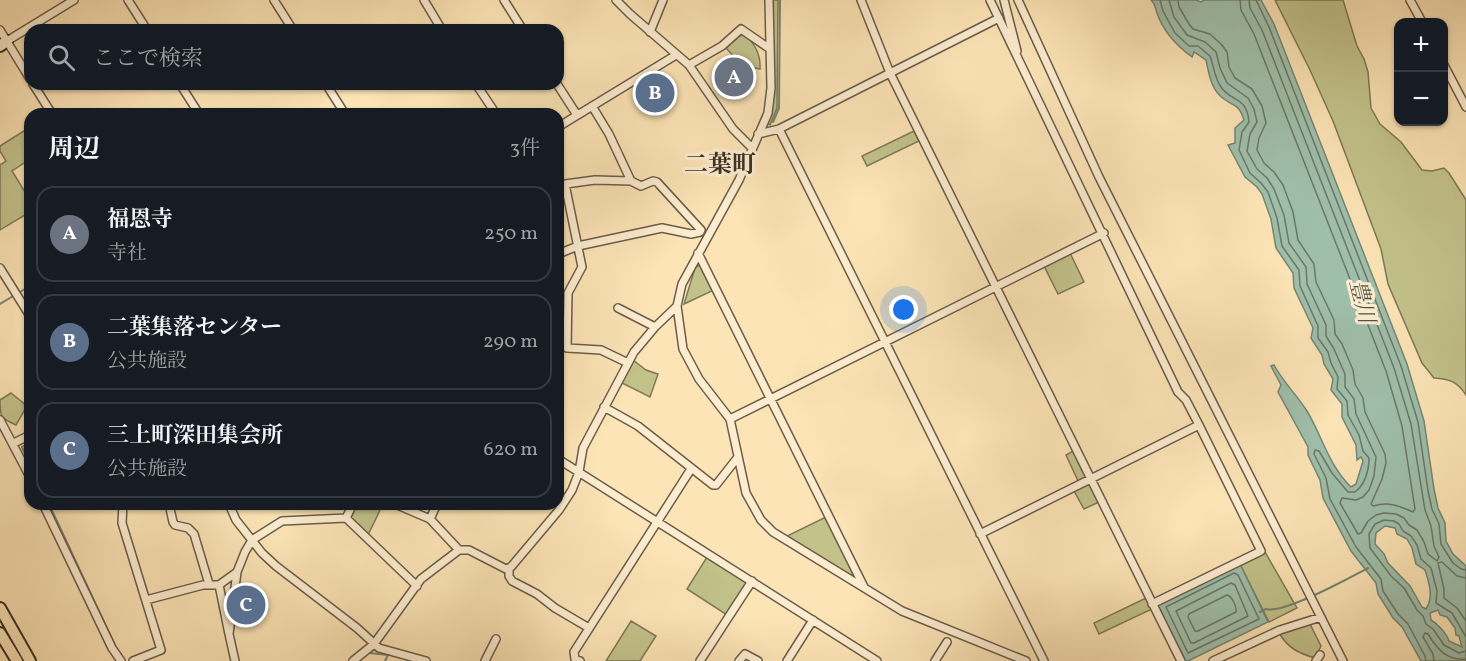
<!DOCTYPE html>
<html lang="ja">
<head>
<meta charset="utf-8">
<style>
	body { margin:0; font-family:Vollkorn,"Noto Serif JP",serif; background:#242831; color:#f1f3f6 }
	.controls { position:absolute; right:18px; top:18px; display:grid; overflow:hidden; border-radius:12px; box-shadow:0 2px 4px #0004 }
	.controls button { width:54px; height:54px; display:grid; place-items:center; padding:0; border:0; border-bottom:2px solid #363941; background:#171b24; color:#f1f3f6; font:30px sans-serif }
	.you { position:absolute; left:904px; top:310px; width:21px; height:21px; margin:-15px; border:4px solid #fff; border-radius:50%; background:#1a73e8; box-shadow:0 0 0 9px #1a73e833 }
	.badge { display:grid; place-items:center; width:39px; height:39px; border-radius:50%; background:#7c3aed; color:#fff; font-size:20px; font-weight:700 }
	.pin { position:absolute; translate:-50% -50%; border:3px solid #fff; box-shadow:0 2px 6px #0006 }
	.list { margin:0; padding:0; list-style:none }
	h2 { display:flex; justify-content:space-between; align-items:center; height:78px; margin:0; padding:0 24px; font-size:26px }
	h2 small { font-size:20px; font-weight:400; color:#9ea1a6 }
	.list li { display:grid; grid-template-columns:39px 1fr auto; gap:18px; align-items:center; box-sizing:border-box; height:96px; margin:0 12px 12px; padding:0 12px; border:2px solid #363941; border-radius:18px }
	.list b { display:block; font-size:22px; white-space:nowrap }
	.list p { margin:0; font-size:20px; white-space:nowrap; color:#9ea1a6 }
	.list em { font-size:20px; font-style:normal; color:#9ea1a6 }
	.icon { flex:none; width:33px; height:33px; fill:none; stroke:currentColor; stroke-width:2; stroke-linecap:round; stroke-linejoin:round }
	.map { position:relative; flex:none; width:1466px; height:661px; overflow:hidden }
	.search { position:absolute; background:#171b24; box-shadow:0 2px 4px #0004; left:24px; top:24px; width:540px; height:66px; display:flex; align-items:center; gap:15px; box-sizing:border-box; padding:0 21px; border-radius:18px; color:#9ea1a6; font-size:22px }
	.panel { position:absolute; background:#171b24; box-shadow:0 2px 4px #0004; left:24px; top:108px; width:540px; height:402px; border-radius:18px }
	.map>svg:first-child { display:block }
</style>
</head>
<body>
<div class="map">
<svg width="1466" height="661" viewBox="0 0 1466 661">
	<rect width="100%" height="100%" fill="#fce4b6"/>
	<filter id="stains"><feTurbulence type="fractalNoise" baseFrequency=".00333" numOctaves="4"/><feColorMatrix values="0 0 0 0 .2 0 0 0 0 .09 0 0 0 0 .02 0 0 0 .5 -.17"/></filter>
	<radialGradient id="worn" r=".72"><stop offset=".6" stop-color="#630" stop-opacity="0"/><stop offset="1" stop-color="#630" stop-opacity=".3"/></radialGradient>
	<!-- green -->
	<path fill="#c3c28b" stroke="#7e7958" stroke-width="1.5" d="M771,0H778L777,108L770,125L766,123L770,113Z
		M1275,0H1343L1357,46L1364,59L1368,72L1371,108L1380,124L1401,142L1422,170L1432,171L1444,168L1449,173L1466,200V395C1457,381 1449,379 1434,378L1422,363L1388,284L1381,249L1333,121L1310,70Z
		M743,33C755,43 761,54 760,69L742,65L726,48Z
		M30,127V159L12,171L30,200V212L0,230V165L6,161L0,151V146Z
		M914,131L919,141L867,166L862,156Z
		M1070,253L1084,282L1058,294L1044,266Z
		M701,264L714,290L684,304L695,268Z
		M633,360L646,370L658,374L650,397L620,382Z
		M11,393L27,406L16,425C0,418 0,417 0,400Z
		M1073,451L1087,479L1079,483L1066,455Z
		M1089,483L1099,502L1084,509L1074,491Z
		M356,504H383L368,535L351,519Z
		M826,517L858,580L785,537Z
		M1265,552L1297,608L1269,622L1240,564Z
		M707,557L748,583L727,615L687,589Z
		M1146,598L1152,609L1099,634L1094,623Z
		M631,621L656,636L640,661H606Z
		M1309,622L1321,646L1315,658C1298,653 1288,648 1279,633Z"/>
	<!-- water -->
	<path fill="#9fbfab" stroke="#768675" stroke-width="1.5" fill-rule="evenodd" d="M1151,0H1196L1201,2L1204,0H1261L1274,24L1407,364L1424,421L1434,489L1438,508L1445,523L1446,541L1453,554L1466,566V661H1421L1402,627L1393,618L1378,594L1376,583L1351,551L1323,498L1320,480L1308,455V447L1278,392L1281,385L1271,366L1274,365C1283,382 1297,395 1307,411C1322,436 1329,466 1351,487L1356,484L1363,461L1361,457L1357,460L1356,445L1342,417V404L1331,390L1333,379L1324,364L1322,355L1311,338L1313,328L1294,288L1293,273L1276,248L1271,219L1262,194L1257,187L1245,177L1228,145L1235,143V128L1244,120C1238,103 1236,108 1224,99C1211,90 1209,74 1206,60L1194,52L1192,57C1177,46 1163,31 1157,13C1155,7 1156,5 1151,0ZM1385,526L1395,528L1397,534L1407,539L1412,548L1416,564L1425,570C1429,583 1434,596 1426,609L1422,607L1410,586L1388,563L1384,554L1375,544L1376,533ZM1438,610L1440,615L1447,617L1455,628L1456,635L1459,636L1462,647L1449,641C1447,634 1438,624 1431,620L1430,613Z
		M1240,564L1268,622L1188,661H1185L1157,605Z"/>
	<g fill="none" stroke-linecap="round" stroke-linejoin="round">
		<!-- shore -->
		<path stroke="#6c7868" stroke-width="1.5" d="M1160,0L1163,11L1175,33L1189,46H1198L1210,56C1214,66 1214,77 1221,87C1231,102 1247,96 1249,122L1242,132L1239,150L1250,173L1261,183L1268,192L1277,218L1282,246L1299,270L1300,286L1318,326V338L1328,352L1331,363L1338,377L1337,389L1347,401L1348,415L1359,435L1363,451L1369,458C1369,470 1365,485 1355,492H1348L1332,473L1319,451L1315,450L1314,454L1326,478L1330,499L1356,547L1381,579L1383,591L1398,614L1408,624L1425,656L1426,661
			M1169,0L1174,17L1187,35L1205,42L1216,52L1220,68L1227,83L1248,98L1254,109L1257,122L1250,134L1247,151L1257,169L1267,178L1274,189L1284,215L1289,243L1306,267L1307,284L1326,325V336L1334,349L1345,374V387L1354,399L1356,414L1376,457L1374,476L1369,490L1363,497L1356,500L1342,498L1340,503L1358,534L1361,533L1368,521L1376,515L1384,513L1396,514L1404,518L1409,525L1417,530L1424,542L1428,554L1437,561L1439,557L1434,546L1431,526L1425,510L1411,424L1394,368L1262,30L1250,8L1249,0
			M1178,0L1179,7L1189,24L1193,29L1210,34L1222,45L1227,52L1229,67L1235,78L1252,89L1262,106L1266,123L1259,138L1257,150L1264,163L1274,172L1283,185L1293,212L1298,240L1314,264L1316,282L1334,320L1335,334L1342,344L1353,370L1355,384L1363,398L1365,412L1385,454L1386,463L1382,479L1371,504L1373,506C1389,501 1399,506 1413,512L1415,509L1402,426L1386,371L1254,34L1241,10L1240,0
			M1256,0L1269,27L1401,366L1418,422L1428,491L1432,509L1439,524L1441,544L1453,563L1461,569L1466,570
			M1234,573L1238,575L1259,619L1188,653L1166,607Z
			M1466,578L1457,576L1442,562L1438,563L1444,589V598L1457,608L1466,621
			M1231,583L1235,585L1248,616L1194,643H1191L1176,611Z
			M1227,595C1232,596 1237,607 1236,612L1198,631H1195L1188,617L1189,614Z
			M1466,637L1452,613L1436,603L1437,591L1431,568L1421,559L1417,545L1411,536L1403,531L1399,524L1394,521L1384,520L1375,524L1369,534L1370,548L1391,576L1404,588L1417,610L1423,616L1426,624L1433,629L1444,645L1459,653L1466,651
			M1434,661L1433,654L1423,637L1425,633L1428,634C1437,649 1447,661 1466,659"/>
		<!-- stream -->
		<path stroke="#768675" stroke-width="2" d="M773,122L779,108L780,0
			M0,304L30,286
			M30,442L22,447L30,464
			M49,504L118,652
			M1260,612L1266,609C1284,614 1349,578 1368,568
			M370,653L388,655L385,661"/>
		<!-- street casing -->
		<g stroke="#6a5d49" stroke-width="10">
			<path id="street" d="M128,0L147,30
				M274,0L293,30
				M424,0L442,30
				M504,0L523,30
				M616,0L630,14L689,65L733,129L752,148
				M769,0L771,88L768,113L739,180L682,284L677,306L683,349L699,379L730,419L746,493L761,520L773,532L902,611L1026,661
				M861,0L890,73L1181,661
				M990,0L1178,392L1186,400L1199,425L1261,551L1152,604
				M1004,0L1017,51
				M1018,0L1099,177L1343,661
				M1410,0L1422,22
				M0,30L30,79
				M650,32L663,0
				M7,41L74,0
				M689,65L722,46L741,29L770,49
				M1444,65L1466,107
				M33,84L52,114
				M180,84L199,114
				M326,84L345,114
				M476,84L496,114
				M557,84L577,115
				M558,127L676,55
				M779,129L1044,661
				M758,134L779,129L999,18
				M565,184L582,267L568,293L567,348L601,350L628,363
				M558,185L595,180L631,181
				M698,253L864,587
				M558,254L578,246L662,228L691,234L700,232L701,230L657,182L653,181L641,186L631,181L609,134L592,106
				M0,268L30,316
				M618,308L655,327
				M604,407L638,426L713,485H716L738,457
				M730,419L1104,233
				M0,420L30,477
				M14,443L30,435
				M558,459L877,661
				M43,504L112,648L121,661
				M123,504L122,523L161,650L133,661
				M169,504L173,522L175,525L188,528L194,534L209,584
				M229,504L236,520L262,553L276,566L357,628L379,648L426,661
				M395,504L430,519L459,550
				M346,518L353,504
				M430,519L437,504
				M980,534L1199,425
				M509,568V576L512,581L537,594L555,608L589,628
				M219,585L237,572L245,552L252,540L282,521L346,518L417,586
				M146,600L203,585H219L229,634
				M235,661L229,634L237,572
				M353,661L374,644L421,579L459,550H469L506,569L511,567L559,510L572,490L579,472L583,448L634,352L655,327L677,306
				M485,661L496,639
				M580,661L575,659L574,652L691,469
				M700,661L752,581
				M739,661L745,654L758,661
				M787,661L813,620
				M935,661L947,642
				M1213,661L1280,630L1321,617
				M1316,661L1320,655"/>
		</g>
		<!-- secondary casing -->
		<g stroke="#393025" stroke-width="14">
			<path id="secondary" d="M0,46L7,41"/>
		</g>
		<!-- primary casing -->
		<g stroke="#393025" stroke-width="14">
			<path id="primary" d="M0,608L30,661
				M0,633L17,661"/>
		</g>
		<!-- street -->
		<use href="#street" stroke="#fdedd0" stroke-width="7"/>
		<!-- secondary -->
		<use href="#secondary" stroke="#fdedd0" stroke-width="10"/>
		<!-- primary -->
		<use href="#primary" stroke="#fce4b6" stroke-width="10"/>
	</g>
	<g text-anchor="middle" stroke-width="6" stroke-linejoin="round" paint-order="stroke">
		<!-- water labels -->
		<g font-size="22" font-style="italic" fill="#525446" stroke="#fdedd0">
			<text transform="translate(1363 301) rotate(76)" y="8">豊川</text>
		</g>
		<!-- quarter labels -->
		<g font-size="24" font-weight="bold" fill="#393025" stroke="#fdedd0">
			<text x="720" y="172">二葉町</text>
		</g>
	</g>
	<rect width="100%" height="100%" filter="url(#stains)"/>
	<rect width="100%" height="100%" fill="url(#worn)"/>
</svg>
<div class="controls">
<button>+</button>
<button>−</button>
</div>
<div class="you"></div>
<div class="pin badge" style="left:734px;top:77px;background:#6b7280">A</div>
<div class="pin badge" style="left:655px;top:93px;background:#5c6f8a">B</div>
<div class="pin badge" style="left:246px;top:605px;background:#5c6f8a">C</div>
<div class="search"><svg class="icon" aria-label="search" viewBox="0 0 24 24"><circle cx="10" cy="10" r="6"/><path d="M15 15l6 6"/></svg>ここで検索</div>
<section class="panel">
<h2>周辺<small>3件</small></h2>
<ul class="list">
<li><span class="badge" style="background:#6b7280">A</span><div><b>福恩寺</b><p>寺社</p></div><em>250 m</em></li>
<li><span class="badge" style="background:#5c6f8a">B</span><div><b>二葉集落センター</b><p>公共施設</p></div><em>290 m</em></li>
<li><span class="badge" style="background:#5c6f8a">C</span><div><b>三上町深田集会所</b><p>公共施設</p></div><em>620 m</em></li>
</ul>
</section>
</div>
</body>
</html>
